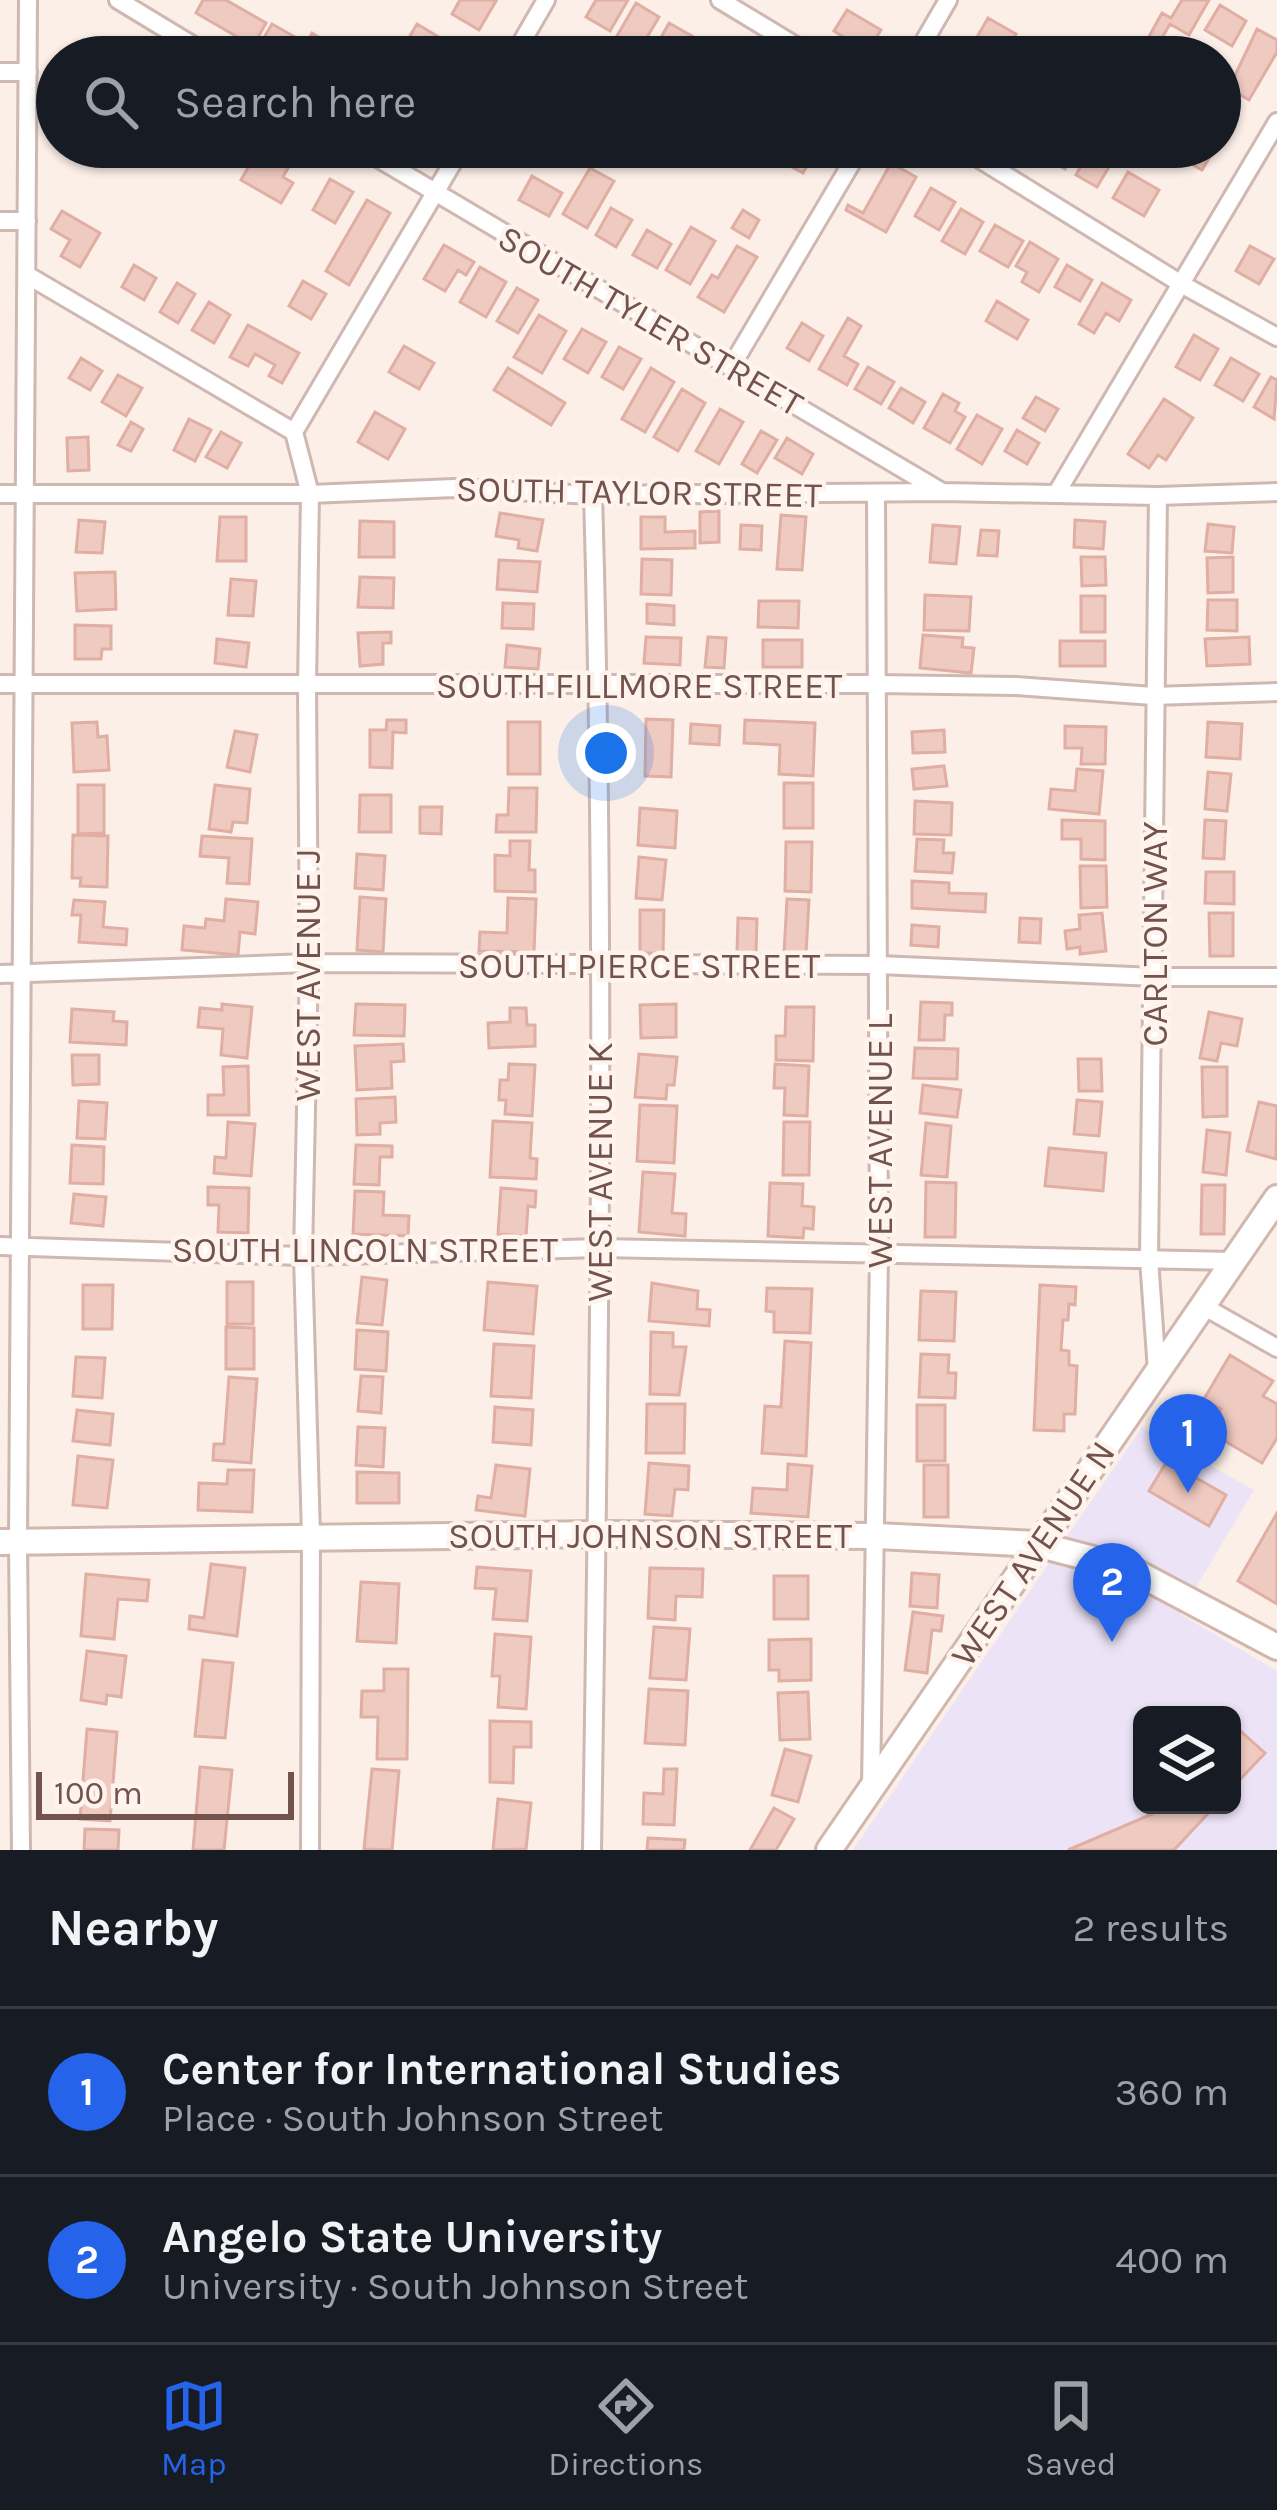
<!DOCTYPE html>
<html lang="en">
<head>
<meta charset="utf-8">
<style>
	body { margin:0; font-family:Karla,sans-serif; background:#242831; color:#f1f3f6 }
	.controls { position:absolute; right:36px; bottom:36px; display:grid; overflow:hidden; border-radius:18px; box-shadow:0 3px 9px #0004 }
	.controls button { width:108px; height:108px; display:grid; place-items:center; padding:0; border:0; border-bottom:3px solid #363941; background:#171b24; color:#f1f3f6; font:60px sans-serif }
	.scale { position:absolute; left:36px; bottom:30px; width:258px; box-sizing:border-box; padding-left:12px; border:6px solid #73534d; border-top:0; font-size:33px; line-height:42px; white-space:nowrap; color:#73534d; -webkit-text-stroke:9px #fef4ed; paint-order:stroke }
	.you { position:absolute; left:606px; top:753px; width:42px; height:42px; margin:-30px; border:9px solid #fff; border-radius:50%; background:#1a73e8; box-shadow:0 0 0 18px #1a73e833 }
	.badge { display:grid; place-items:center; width:78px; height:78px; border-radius:50%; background:#2563eb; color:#fff; font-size:39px; font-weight:700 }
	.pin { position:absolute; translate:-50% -99px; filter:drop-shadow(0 3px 6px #0008) }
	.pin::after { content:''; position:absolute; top:63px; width:42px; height:36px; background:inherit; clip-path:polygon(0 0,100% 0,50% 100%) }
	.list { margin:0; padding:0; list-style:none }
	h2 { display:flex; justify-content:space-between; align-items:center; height:156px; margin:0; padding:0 48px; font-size:51px }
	h2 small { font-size:39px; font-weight:400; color:#9ea1a6 }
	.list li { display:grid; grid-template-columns:78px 1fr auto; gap:36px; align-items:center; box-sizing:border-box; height:168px; padding:0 48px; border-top:3px solid #363941 }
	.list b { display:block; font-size:45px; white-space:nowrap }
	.list p { margin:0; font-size:39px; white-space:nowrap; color:#9ea1a6 }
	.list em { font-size:39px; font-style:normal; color:#9ea1a6 }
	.icon { flex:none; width:66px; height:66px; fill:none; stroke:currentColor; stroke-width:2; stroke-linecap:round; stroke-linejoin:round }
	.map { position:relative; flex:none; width:1277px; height:1850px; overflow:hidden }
	.search { position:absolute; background:#171b24; box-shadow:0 3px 9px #0004; left:36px; right:36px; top:36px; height:132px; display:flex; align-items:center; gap:30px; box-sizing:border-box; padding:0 42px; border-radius:66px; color:#9ea1a6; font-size:45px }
	.sheet { height:492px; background:#171b24 }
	nav { display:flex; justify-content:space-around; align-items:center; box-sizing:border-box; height:168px; border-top:3px solid #363941; background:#171b24; font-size:33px; color:#9ea1a6 }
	nav a { display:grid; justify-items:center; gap:6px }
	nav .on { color:#2563eb }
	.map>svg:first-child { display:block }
</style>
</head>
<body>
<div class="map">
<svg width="1277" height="1850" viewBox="0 0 1277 1850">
	<rect width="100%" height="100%" fill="#fbefe7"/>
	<!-- education -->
	<path fill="#ece3f7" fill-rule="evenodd" d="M1142,1427L1254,1490L1180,1614L1277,1671V1850H853ZM1142,1715H1232V1805H1142Z"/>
	<!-- building -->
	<path fill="#efcac0" stroke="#e0aea2" stroke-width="3" d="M203,0H226L266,23L253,46L196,13Z
		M460,0H493L496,1L479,30L452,14Z
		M596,0H628L610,31L586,17Z
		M1182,0H1209L1189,35L1170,24L1156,48L1146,42L1162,13L1171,18Z
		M636,3L659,17L640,49L617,36Z
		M1220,5L1246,21L1232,46L1205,30Z
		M847,10L881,30L867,52L834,31Z
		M988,18L1016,34L1002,57H979L969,51Z
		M669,23L692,36L680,57H662L653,52Z
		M272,24L302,41L292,57H267L256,51Z
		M417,24L469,55L468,57H417L403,48Z
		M1257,29L1277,40V52L1249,100L1229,88Z
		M312,33L339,49L334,57H299Z
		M790,147H818L803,173L781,161Z
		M1044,147H1078L1065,169L1040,154Z
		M1092,147H1110L1118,152L1097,187L1076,175Z
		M1180,147H1213L1215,148L1202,170L1175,155Z
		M258,150L288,168L283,177L293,183L281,203L241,180Z
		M891,163L916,177L886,232L846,210L848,205L863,213Z
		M590,168L614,181L587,228L563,214Z
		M1128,172L1159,190L1144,216L1113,198Z
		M532,176L562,193L549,216L519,200Z
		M330,179L353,192L335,223L313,210Z
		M931,188L955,202L939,230L915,216Z
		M367,200L390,213L349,285L326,271Z
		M611,208L632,220L616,247L596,235Z
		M961,209L983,222L965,254L942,241Z
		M743,210L759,220L749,238L732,228Z
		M62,211L100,233L80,267L61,256L70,240L51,229Z
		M995,225L1023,241L1008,267L980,251Z
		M691,227L715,241L690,284L666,270Z
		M647,230L671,244L657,268L633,255Z
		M1030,242L1058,259L1039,292L1022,282L1027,272L1016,266Z
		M444,245L474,262L466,275L458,270L445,291L424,279Z
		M737,246L757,257L724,312L698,297L712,275L718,278Z
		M1250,246L1274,259L1259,284L1236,271Z
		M134,265L156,278L144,300L122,287Z
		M1067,265L1092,280L1080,301L1055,287Z
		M480,267L506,282L486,317L460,302Z
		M303,281L326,294L311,319L289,306Z
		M177,283L195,294L178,323L160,312Z
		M1102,283L1131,300L1119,321L1106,313L1094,333L1079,324Z
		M517,288L538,300L518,333L497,321Z
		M997,301L1028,320L1017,339L986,321Z
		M209,302L230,315L214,343L192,330Z
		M539,315L566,331L542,373L514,357Z
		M848,318L861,326L844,356L858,364L847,385L819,369Z
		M802,323L823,336L809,361L787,348Z
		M248,325L299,353L282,383L269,376L275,365L255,354L248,366L230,357Z
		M582,329L606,342L588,373L564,359Z
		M1194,335L1218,349L1200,380L1176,367Z
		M404,346L434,363L419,389L389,372Z
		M619,347L641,359L623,389L602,377Z
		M81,358L102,371L90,390L69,378Z
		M1231,358L1259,374L1243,401L1215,385Z
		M868,367L894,382L881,404L855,389Z
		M508,368L565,403L551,425L494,390Z
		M651,368L674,382L645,432L622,419Z
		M118,375L142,388L126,416L102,402Z
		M1271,377L1277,380L1274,419L1254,407Z
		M901,388L925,402L913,423L889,408Z
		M682,389L705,403L678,451L654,437Z
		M943,394L959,403L955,411L965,417L950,443L924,428Z
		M1036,397L1058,409L1045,431L1023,418Z
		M1164,399L1193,418L1166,460L1158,455L1149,468L1128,454Z
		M720,409L743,422L719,464L696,451Z
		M375,412L405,429L388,459L358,442Z
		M977,415L1002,429L982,464L957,449Z
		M189,419L211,430L195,461L174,450Z
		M131,422L143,429L131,451L118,445Z
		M1017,430L1039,443L1027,464L1005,451Z
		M761,431L777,440L757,473L742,464Z
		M221,432L241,443L227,468L206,457Z
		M88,437L89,470L68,471L67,438Z
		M787,438L813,454L802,474L775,458Z
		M719,511V542L700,543V512Z
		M500,513L543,520L537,551L518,548L519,540L496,536Z
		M781,515L806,517L802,570L777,569Z
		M220,517H246V561H217Z
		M641,517H665V532L695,531V548L641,549Z
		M79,520L105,522L102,553L76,552Z
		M1075,520L1105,522L1103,549L1074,547Z
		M360,521L394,522V557H359Z
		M1208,524L1234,527L1232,553L1205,551Z
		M741,525L762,526L761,550L740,549Z
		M933,525L960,527L956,564L930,562Z
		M981,530L999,531L997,556L978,555Z
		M1081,557H1105L1106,585L1082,586Z
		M1233,557V592L1208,593L1207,558Z
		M642,559L672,560L671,595L641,594Z
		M499,560L540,562L537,592L497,589Z
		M115,572L116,609L77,611L75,573Z
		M360,577L394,578L393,608L358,607Z
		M231,579L256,581L253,616L228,615Z
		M925,595L971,597L969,631L924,630Z
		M1081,596H1105V632H1081Z
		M1208,600H1237V631L1207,630Z
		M759,601H799L798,628L758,627Z
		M503,603L534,604L533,629L502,628Z
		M647,604L674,606V625L647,623Z
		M75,625L111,626V649H102L101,659H75Z
		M391,632V643H383V664L360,666L358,633Z
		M923,635L963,638L962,647L974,648L971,673L920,668Z
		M646,637L681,638L680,665L644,663Z
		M708,637L726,638L724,668L705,667Z
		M1249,637L1250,664L1207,666L1205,639Z
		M217,639L249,643L246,667L215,663Z
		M763,640H802V667H763Z
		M1060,641H1105V666H1060Z
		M507,645L540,649L538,669L505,667Z
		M646,719L673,720L671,777L645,776Z
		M387,720H406V733L393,732L392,768L370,767V730H386Z
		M745,720L815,723L813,776L779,774L780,745L744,743Z
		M97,722L98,737L107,736L109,770L74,772L72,723Z
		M508,722H540V774H508Z
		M1208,722L1242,724L1240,759L1206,757Z
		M691,724L720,726L719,745L690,743Z
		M1065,726L1106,727L1105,764H1081L1082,748H1065Z
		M944,730L945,752L913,753L912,732Z
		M235,731L257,735L250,772L227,767Z
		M944,766L947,786L914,789L912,769Z
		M1077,769L1103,771L1099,814L1049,809L1051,789L1075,791Z
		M1208,772L1231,774L1227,811L1205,809Z
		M784,783H813V828H784Z
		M78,785H104V833L78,834Z
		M215,785L250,789L247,823L233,822L231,832L209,829Z
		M509,788H537L536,832H496L497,815H508Z
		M360,795H391V832H359Z
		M915,801L952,803L951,835L914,834Z
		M420,807H442L441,834L420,833Z
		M640,808L677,811L675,848L638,845Z
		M1062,820L1105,821V860L1081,859V839H1062Z
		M1205,820L1226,821L1224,859L1203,858Z
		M73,835L108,836L107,887L80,886L81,878H72Z
		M202,836L252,839L249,884L227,883L229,858L200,856Z
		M917,839L944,840L943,853H954L952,873L915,871Z
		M510,841H530L529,870H535V892L495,891V855L510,856Z
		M786,842H812L811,892L785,891Z
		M357,854L385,856L383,890L355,888Z
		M639,857L666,860L662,900L636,898Z
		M1080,866H1106L1107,907L1081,908Z
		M1206,872H1234V904L1205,903Z
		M912,881L949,883V893L986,894L985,912L912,908Z
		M360,897L386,899L383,952L357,950Z
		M508,898L536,899L534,952L479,951L480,932L507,933Z
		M226,899L258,902L255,934L240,932L238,955L182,950L184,926L205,928L206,919L224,921Z
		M787,899L809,900L806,954L784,953Z
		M74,900L105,902L103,927L127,929L126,945L79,942L81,915H72Z
		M640,910H664L663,953H640Z
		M1102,913L1106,951L1080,954V947L1067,949L1065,931L1080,929L1079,915Z
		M1209,913H1233V956H1210Z
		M738,918L757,919L756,952H737Z
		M1020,918L1041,919L1040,943L1019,942Z
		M912,925L939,927L938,947L911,945Z
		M921,1002L952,1003V1015H945L944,1040H919Z
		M222,1004L252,1007L247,1058L221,1055L223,1029L198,1027L200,1008L222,1010Z
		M356,1004L405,1005L404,1036L354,1035Z
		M676,1004V1037L641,1038L640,1005Z
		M786,1007H814L813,1061L776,1060V1036H785Z
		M510,1008H526L527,1025H535V1046L489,1048L488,1023L510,1022Z
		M72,1009L114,1012L113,1021L127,1022L126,1045L70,1042Z
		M1209,1012L1242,1019L1237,1046L1221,1043L1217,1061L1200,1058Z
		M403,1044L404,1061L391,1062L392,1088L357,1090L355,1046Z
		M915,1048L958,1049L957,1079L913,1078Z
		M639,1054L677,1057L674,1085H667L666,1099L635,1097Z
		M72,1055H99V1084L73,1085Z
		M1078,1059H1101L1102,1091H1079Z
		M509,1064L535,1065L532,1116L505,1114L506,1100H499L500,1080H508Z
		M775,1064L809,1066L807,1116L784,1115L785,1088H774Z
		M248,1066L249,1115H208V1095H224L223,1067Z
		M1202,1067H1227V1116L1203,1117Z
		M923,1085L961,1090L957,1117L920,1113Z
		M395,1097L396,1122L380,1123V1134L357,1135L356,1099Z
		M1077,1100L1102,1102L1099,1136L1074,1134Z
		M79,1101L107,1103L105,1139L77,1138Z
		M1259,1102L1277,1106L1276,1159L1247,1151Z
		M640,1105L677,1106L674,1163L637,1161Z
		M493,1121L532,1123L530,1158L537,1159L536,1179L490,1177Z
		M228,1122L255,1124L251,1176L214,1173L215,1157L226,1158Z
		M784,1122H810L809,1175H783Z
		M926,1123L951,1126L947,1177L921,1175Z
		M1207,1130L1230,1133L1226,1175L1203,1172Z
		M72,1145L104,1147L103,1184L70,1183Z
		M356,1145L392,1146V1157H380L379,1185L354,1184Z
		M1049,1148L1106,1153L1103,1191L1045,1186Z
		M643,1172L675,1174L672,1213L686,1214L685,1236L639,1232Z
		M926,1182L956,1183L955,1237H925Z
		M770,1183L803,1184L802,1206L814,1207L813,1229L804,1228L803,1238L768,1236Z
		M1202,1185H1225L1224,1234H1201Z
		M208,1187L249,1188L248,1233L218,1232L219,1205H208Z
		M501,1188L536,1191L535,1207L528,1206L526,1236L498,1234Z
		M355,1191L384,1192L383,1215L409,1216L408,1236L353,1234Z
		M74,1194L106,1197L103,1226L71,1223Z
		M362,1277L387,1280L382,1325L357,1323Z
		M227,1282H253V1324H227Z
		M488,1282L537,1286L533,1334L484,1330Z
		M652,1283L698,1291L697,1309L710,1310L709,1326L649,1321Z
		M83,1285H113L112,1329H83Z
		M1040,1285L1076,1287L1075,1305L1069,1304L1068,1320H1063L1061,1350L1069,1351V1365L1077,1366L1075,1414H1064V1431L1034,1430Z
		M767,1288L812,1289L810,1333L774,1332V1312L766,1311Z
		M921,1291L956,1292L954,1341L919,1340Z
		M226,1327L254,1328V1369H226Z
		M357,1330L388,1332L386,1371L355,1369Z
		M651,1332L673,1333V1347H686L679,1395L650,1394Z
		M785,1341L811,1343L806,1456L762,1453L765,1406L781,1407Z
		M494,1344L534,1346L531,1398L491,1396Z
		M921,1354L949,1355L948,1373H956L955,1398L919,1397Z
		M1230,1355L1273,1381L1263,1396L1277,1404V1438L1262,1463L1208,1431L1221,1409L1204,1399Z
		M76,1357L105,1358L102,1398L73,1396Z
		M361,1376L383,1377L381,1413L358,1411Z
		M229,1377L257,1379L251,1463L213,1460L214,1444H224Z
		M647,1404H685L684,1453H646Z
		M917,1405H945V1461H917Z
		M495,1407L533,1410L531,1445L493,1442Z
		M77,1410L113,1414L110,1445L73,1441Z
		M358,1427L385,1428L383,1467L356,1465Z
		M78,1456L113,1460L107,1508L73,1505Z
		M1167,1461L1226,1495L1209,1526L1149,1491Z
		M649,1463L689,1466L688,1490L675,1489L672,1516L645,1514Z
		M788,1464L812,1466L808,1517L751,1513L753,1488L787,1490Z
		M496,1465L530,1469L525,1516L476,1510L478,1496L491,1498Z
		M924,1465H948V1517H924Z
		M228,1470H254L252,1512L198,1510L199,1483L227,1484Z
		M357,1472L399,1473V1503H357Z
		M1277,1513V1604L1238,1581Z
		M211,1564L245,1568L237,1636L189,1629L190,1616L204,1618Z
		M477,1567L531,1571L527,1621L493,1619L496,1589L475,1588Z
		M650,1568L703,1569L702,1597L676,1596L675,1620L648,1618Z
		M912,1573L939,1575L937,1608L910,1606Z
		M86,1574L149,1580L147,1601L118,1599L114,1639L81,1636Z
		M774,1576H808V1619H774Z
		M361,1582L399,1584L396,1643L357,1641Z
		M913,1612L943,1616L941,1631L932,1630L927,1673L905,1670Z
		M654,1627L690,1629L686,1680L650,1678Z
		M495,1634L531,1637L526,1709L498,1707L500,1676H492Z
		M811,1639V1680L779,1681V1670H769V1640Z
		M87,1651L126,1656L121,1697L107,1695L106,1704L81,1700Z
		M203,1660L233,1663L225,1738L195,1736Z
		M384,1669H408L407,1759H377L378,1717H361L362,1691H384Z
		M649,1689L688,1691L685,1745L645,1743Z
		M808,1692L810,1739L780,1740L778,1693Z
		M490,1721L531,1722V1747H514L513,1783L490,1782Z
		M1237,1728L1265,1753L1232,1788V1734Z
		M87,1729L117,1732L110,1821L80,1819Z
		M785,1749L811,1756L798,1802L772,1795Z
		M200,1767L232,1770L224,1850H193Z
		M372,1769L399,1771L392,1850L364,1849Z
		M664,1769H677L674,1825L643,1824L644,1793L663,1794Z
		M498,1799L531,1803L526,1849L493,1850Z
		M1164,1805H1216L1174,1850H1068L1157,1812Z
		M774,1808L794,1819L776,1850H750Z
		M85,1829L119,1830L118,1850H84Z
		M648,1838L685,1840L684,1850H647Z"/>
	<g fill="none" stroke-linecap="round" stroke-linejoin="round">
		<!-- street casing -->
		<g stroke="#ceb8b1" stroke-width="22">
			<path id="street" d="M118,0L212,57
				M720,0L814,57
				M513,57L546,0
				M915,57L948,0
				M0,72H28
				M359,147L942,492
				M960,147L1183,285L1277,337
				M0,221H27
				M27,275L294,432
				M731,367L861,147
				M0,494H310L454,488L593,495L943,492L1158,496L1277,492
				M1056,494L1277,122
				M0,684H877L1016,686L1153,696L1277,692
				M0,974L309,963L879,965L1155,977H1277
				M0,1246L303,1256L600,1248L1233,1261
				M1203,1306L1277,1348
				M1157,1371L1149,1259L1158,496
				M871,1788L879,1254L876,493
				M21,1850L18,1542L28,0
				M310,1850L311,1535L303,1256L309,963L307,686L310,494L294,432L462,147
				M592,1850C599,1398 606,946 593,495"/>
		</g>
		<!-- secondary casing -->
		<g stroke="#d1b7ae" stroke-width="30">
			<path id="secondary" d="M0,1542L597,1534L877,1536L1036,1544L1128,1568L1277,1647
				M829,1850L1277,1198"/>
		</g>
		<!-- street -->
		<use href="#street" stroke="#fff" stroke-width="16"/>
		<!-- secondary -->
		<use href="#secondary" stroke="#fff" stroke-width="24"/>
	</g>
	<g text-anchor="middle" stroke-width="9" stroke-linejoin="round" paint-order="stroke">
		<!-- street labels -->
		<g font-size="36" fill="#73534d" stroke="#fef4ed">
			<text transform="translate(651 320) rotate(30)" y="13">SOUTH TYLER STREET</text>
			<text transform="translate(639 491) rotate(1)" y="13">SOUTH TAYLOR STREET</text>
			<text x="639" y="698">SOUTH FILLMORE STREET</text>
			<text transform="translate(1154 934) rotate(-90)" y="13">CARLTON WAY</text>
			<text x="639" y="978">SOUTH PIERCE STREET</text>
			<text transform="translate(307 975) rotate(-90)" y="13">WEST AVENUE J</text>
			<text transform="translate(879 1141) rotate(-90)" y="13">WEST AVENUE L</text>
			<text transform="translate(599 1172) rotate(-90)" y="13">WEST AVENUE K</text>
			<text x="365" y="1262">SOUTH LINCOLN STREET</text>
			<text x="650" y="1548">SOUTH JOHNSON STREET</text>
			<text transform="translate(1032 1553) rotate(-56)" y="13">WEST AVENUE N</text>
		</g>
	</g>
</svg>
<div class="controls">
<button><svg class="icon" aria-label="layers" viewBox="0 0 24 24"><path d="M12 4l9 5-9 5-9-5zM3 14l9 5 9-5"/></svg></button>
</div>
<div class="scale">100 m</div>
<div class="you"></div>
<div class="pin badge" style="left:1188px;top:1493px">1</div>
<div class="pin badge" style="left:1112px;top:1642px">2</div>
<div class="search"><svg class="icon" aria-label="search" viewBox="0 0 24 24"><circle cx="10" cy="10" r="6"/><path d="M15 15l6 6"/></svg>Search here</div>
</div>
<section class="sheet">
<h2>Nearby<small>2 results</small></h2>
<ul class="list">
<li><span class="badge">1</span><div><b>Center for International Studies</b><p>Place · South Johnson Street</p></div><em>360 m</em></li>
<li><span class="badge">2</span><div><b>Angelo State University</b><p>University · South Johnson Street</p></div><em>400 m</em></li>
</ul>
</section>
<nav>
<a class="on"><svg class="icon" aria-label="map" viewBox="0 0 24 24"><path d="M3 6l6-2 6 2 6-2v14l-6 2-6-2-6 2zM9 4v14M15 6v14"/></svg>Map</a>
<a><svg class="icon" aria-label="directions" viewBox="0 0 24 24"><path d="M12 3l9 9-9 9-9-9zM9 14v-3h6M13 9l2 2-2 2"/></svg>Directions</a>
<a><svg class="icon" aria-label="saved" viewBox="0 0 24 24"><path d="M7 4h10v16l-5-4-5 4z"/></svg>Saved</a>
</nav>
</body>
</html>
